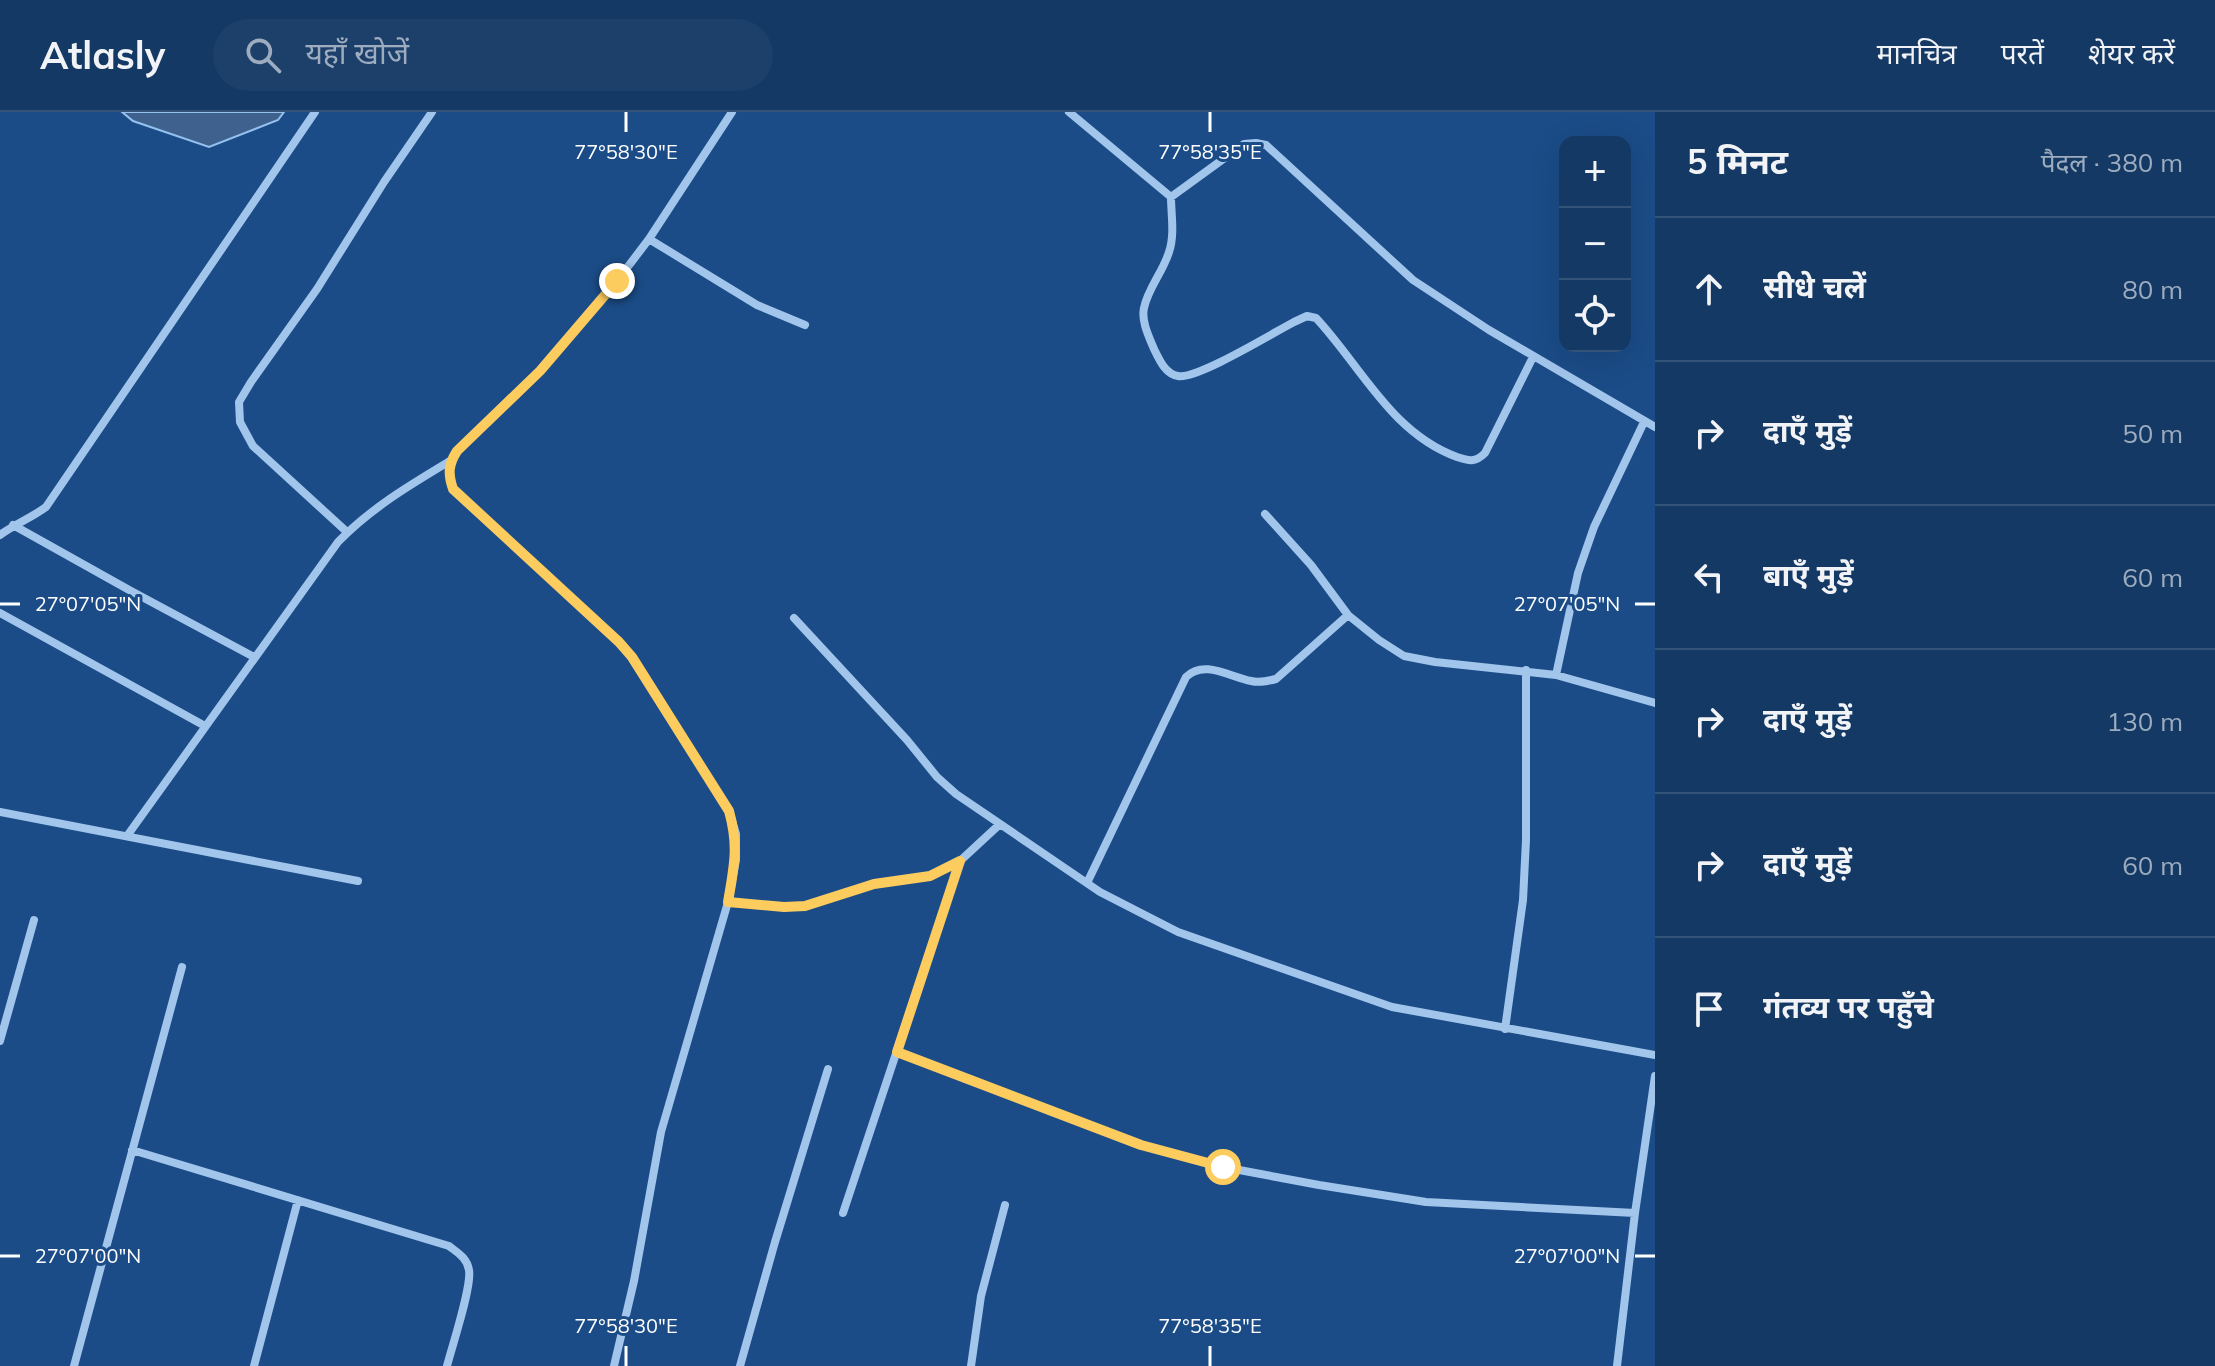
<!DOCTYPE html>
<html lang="hi">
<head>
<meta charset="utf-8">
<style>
	body { margin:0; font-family:Mulish,"Noto Sans Devanagari",sans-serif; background:#1d406b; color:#f1f3f6 }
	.controls { position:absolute; right:24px; top:24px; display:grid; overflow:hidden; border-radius:16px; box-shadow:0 8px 32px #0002 }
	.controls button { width:72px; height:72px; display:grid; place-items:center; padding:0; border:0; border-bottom:2px solid #335379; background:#143965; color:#f1f3f6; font:40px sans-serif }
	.stop { position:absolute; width:24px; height:24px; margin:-18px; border:6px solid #fdcc5f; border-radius:50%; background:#fff }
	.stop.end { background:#fdcc5f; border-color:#fff; box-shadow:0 2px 8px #0008 }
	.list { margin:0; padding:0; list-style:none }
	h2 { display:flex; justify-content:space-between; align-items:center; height:104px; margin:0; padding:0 32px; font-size:34px }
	h2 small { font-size:26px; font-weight:400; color:#9dacbf }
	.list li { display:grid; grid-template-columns:52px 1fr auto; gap:24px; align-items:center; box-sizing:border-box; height:144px; padding:0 32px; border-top:2px solid #335379 }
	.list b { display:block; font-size:30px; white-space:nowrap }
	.list em { font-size:26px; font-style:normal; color:#9dacbf }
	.icon { flex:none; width:44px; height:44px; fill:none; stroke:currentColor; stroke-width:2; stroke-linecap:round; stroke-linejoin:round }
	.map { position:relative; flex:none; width:1655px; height:1254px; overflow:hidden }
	header { display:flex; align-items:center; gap:48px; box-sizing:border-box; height:112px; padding:0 40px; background:#143965; border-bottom:2px solid #335379 }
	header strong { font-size:38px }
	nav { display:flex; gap:44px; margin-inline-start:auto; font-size:28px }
	.search { width:560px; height:72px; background:#1d406b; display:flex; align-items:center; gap:20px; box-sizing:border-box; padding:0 28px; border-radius:44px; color:#9dacbf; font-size:30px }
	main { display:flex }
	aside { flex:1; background:#143965 }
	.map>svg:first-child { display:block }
</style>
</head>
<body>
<header>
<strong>Atlasly</strong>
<div class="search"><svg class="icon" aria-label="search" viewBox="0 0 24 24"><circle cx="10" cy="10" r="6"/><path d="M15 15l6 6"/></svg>यहाँ खोजें</div>
<nav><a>मानचित्र</a><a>परतें</a><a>शेयर करें</a></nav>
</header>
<main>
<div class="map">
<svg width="1655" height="1254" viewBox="0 0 1655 1254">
	<rect width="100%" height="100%" fill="#1b4c87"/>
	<!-- water -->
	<path fill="#3e628d" stroke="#95c1ee" stroke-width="2" d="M122,0H284L278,8L209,35L133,9Z"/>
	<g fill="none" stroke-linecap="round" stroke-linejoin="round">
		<!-- minor -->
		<path stroke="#a2c5ec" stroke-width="8" d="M1069,0L1171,85L1244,32L1256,31L1266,33L1413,168L1489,218L1655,315
			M1171,85C1171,102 1175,123 1169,140C1163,160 1148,176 1144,196C1141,209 1149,225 1154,237C1159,247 1165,262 1178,264C1196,268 1273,221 1294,210L1307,204L1316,206C1361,254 1391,321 1457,345C1469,349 1475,351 1485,341L1533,245
			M649,127L757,193L805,213
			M1265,402L1311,453L1348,503L1379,528L1404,544L1435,550L1556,563L1655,591
			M13,413L131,479L254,545
			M347,420L253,334L240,310L239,290L251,270L317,177L384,70L432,0
			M0,423C15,412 31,406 46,395L315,0
			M0,501L205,614
			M794,506L907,628L937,665L956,682L1100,780L1178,820L1392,895L1655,943
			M1556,563L1578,461L1594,415L1644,310
			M0,700L358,769
			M127,724L338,430C371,396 410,373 450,349
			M1087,771L1186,565C1204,547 1230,565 1251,569C1260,571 1268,569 1276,567L1348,503
			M728,790L784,795L805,794L874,772L930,764L960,749L1000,712
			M1505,917L1523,788L1526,728V558
			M0,929L34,808
			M897,940L1141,1033L1223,1055L1319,1073L1426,1090L1635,1101
			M132,1038L449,1134C458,1141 467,1146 469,1158C472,1175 452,1234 447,1254
			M843,1101L960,749
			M74,1254L182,855
			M254,1254L298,1088
			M614,1254L634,1169L661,1020L728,790L736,748V722L729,699L632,545L619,530L453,377C448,362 448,353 457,339L540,259L617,169L649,127L732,0
			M740,1254L775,1130L828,957
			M971,1254L981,1184L1005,1093
			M1617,1254L1635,1101L1655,964"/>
	</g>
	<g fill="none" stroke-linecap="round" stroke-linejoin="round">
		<!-- route -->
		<path stroke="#fdcc5f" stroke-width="10" d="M617,169L540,259L457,339C448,353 448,362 453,377L619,530L632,545L729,699C739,735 734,754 728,790L784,795L805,794L874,772L930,764L960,749L897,940L1141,1033L1223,1055"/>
	</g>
	<!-- ticks -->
	<path fill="none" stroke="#fff" stroke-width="3" d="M626,0V20M1210,0V20M0,492H20M1635,492H1655M0,1144H20M1635,1144H1655M626,1234V1254M1210,1234V1254"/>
	<g font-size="20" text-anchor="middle" fill="#fff" stroke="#1b4c87" stroke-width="6" stroke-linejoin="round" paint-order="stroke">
		<text x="626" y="47">77°58'30"E</text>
		<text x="1210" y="47">77°58'35"E</text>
		<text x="88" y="499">27°07'05"N</text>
		<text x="1567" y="499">27°07'05"N</text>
		<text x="88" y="1151">27°07'00"N</text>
		<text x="1567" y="1151">27°07'00"N</text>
		<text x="626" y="1221">77°58'30"E</text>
		<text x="1210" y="1221">77°58'35"E</text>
	</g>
</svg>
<div class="controls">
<button>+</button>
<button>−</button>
<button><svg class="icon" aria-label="locate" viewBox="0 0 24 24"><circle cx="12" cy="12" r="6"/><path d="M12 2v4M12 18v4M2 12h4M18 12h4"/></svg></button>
</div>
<div class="stop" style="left:1223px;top:1055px"></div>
<div class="stop end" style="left:617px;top:169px"></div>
</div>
<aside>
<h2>5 मिनट<small>पैदल · 380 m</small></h2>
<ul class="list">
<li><svg class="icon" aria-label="ahead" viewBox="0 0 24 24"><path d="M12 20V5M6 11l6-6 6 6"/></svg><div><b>सीधे चलें</b></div><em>80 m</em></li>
<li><svg class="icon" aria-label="right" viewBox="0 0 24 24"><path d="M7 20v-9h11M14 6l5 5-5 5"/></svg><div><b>दाएँ मुड़ें</b></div><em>50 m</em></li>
<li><svg class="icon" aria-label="left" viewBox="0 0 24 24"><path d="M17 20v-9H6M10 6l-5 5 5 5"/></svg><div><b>बाएँ मुड़ें</b></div><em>60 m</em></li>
<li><svg class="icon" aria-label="right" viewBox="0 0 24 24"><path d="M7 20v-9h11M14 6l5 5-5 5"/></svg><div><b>दाएँ मुड़ें</b></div><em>130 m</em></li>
<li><svg class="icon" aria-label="right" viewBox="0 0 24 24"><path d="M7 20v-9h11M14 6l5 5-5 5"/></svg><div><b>दाएँ मुड़ें</b></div><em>60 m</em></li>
<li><svg class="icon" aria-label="arrive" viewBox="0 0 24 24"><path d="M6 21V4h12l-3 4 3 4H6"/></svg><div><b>गंतव्य पर पहुँचे</b></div></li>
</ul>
</aside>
</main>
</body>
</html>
